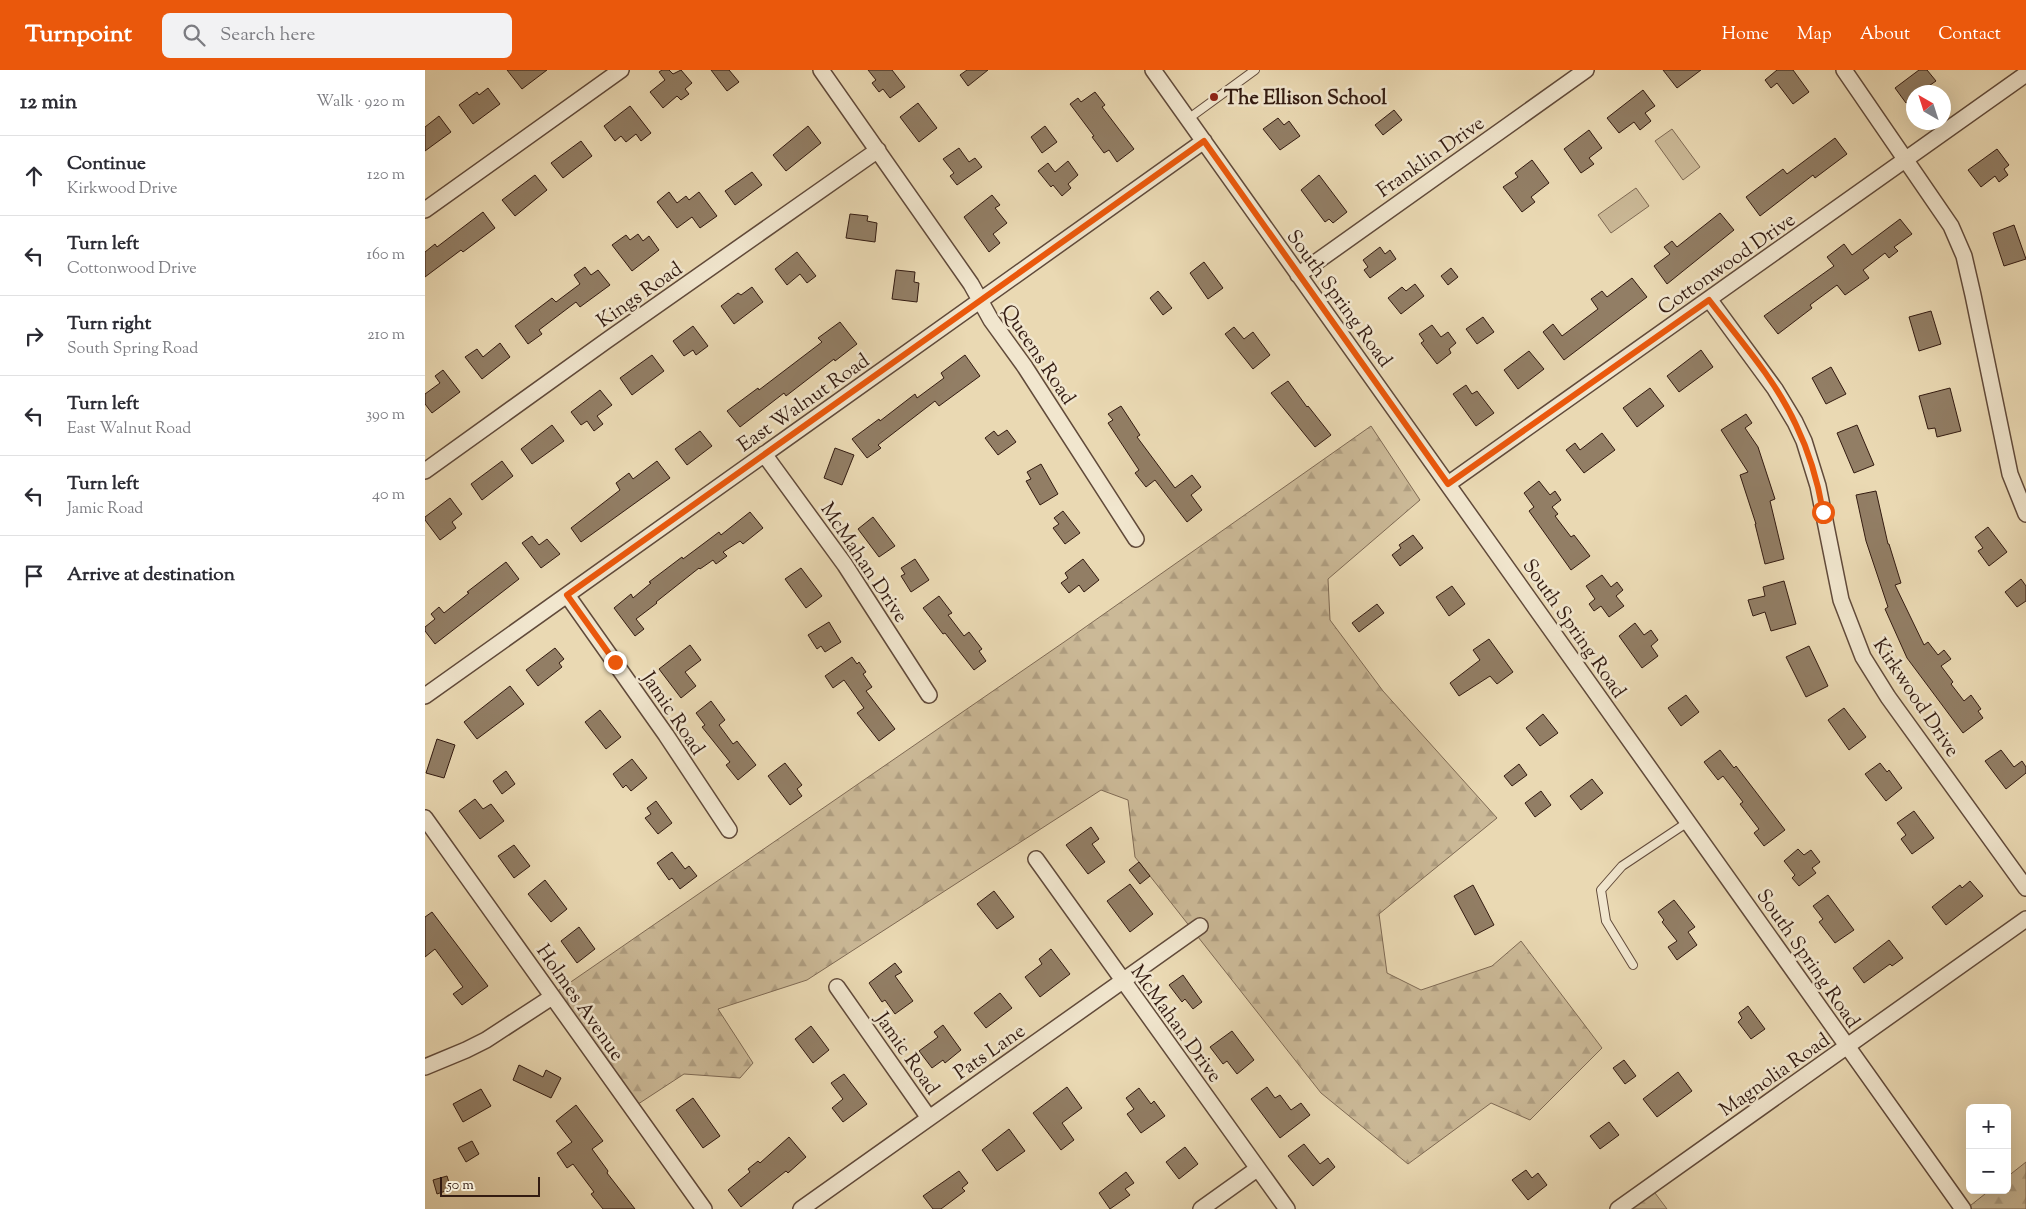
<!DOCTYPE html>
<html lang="en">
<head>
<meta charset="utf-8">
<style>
	body { margin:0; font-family:"Sorts Mill Goudy",serif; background:#f2f2f3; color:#2b2b33 }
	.controls { position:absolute; right:15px; bottom:15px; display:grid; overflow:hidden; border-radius:8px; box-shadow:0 5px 20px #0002 }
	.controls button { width:45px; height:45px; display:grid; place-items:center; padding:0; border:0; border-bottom:1px solid #e1e1e2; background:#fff; color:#2b2b33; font:25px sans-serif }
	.compass { position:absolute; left:1481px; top:15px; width:45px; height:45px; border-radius:50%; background:#fff; box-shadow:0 5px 20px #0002; rotate:321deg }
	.scale { position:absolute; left:15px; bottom:12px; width:100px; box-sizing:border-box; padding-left:5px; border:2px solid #331b11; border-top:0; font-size:14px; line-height:18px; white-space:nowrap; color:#331b11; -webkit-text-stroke:4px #f1e6ce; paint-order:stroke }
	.stop { position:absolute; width:15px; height:15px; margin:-11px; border:4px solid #ea580c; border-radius:50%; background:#fff }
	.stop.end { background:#ea580c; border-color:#fff; box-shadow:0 1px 5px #0008 }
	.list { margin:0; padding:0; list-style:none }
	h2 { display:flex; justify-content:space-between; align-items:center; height:65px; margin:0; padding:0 20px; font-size:21px }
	h2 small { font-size:16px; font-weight:400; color:#7c7c81 }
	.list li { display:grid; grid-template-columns:32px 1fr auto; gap:15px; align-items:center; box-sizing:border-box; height:80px; padding:0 20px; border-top:1px solid #e1e1e2 }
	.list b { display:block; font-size:19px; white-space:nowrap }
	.list p { margin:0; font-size:16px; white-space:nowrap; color:#7c7c81 }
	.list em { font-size:16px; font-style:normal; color:#7c7c81 }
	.icon { flex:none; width:28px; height:28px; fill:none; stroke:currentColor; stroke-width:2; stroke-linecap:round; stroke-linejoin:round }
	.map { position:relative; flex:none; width:1601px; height:1139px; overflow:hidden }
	header { display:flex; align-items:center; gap:30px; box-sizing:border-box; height:70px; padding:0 25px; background:#ea580c; color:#fff }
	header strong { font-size:24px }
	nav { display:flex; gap:28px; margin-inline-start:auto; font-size:18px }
	.search { width:350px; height:45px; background:#f2f2f3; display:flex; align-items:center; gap:12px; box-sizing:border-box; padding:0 18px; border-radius:8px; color:#7c7c81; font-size:19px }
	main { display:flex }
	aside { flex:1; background:#fff }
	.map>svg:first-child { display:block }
</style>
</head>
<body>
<header>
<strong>Turnpoint</strong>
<div class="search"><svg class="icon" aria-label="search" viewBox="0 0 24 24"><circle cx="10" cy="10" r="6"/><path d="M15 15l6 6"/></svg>Search here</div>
<nav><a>Home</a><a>Map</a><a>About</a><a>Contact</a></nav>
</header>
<main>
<aside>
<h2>12 min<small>Walk · 920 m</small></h2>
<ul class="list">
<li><svg class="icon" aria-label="ahead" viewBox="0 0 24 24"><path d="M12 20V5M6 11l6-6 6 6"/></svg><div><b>Continue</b><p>Kirkwood Drive</p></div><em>120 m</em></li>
<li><svg class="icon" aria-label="left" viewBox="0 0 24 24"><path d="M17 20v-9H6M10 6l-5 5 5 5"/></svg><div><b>Turn left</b><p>Cottonwood Drive</p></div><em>160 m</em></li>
<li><svg class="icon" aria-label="right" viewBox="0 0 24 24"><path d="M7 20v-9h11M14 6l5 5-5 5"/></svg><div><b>Turn right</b><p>South Spring Road</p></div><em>210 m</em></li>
<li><svg class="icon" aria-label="left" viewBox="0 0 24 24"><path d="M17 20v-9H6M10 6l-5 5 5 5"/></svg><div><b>Turn left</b><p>East Walnut Road</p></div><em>390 m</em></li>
<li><svg class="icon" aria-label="left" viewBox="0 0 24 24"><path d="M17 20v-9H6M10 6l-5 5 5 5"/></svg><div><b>Turn left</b><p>Jamic Road</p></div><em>40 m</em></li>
<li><svg class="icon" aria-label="arrive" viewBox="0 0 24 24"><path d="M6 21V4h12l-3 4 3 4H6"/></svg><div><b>Arrive at destination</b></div></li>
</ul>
</aside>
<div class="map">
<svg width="1601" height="1139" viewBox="0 0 1601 1139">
	<defs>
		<pattern id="forest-firs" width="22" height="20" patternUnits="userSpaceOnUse" patternTransform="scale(1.25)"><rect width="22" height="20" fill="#cbb997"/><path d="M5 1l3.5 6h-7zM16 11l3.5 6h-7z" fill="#af9e81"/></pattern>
	</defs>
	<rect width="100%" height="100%" fill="#ead9b3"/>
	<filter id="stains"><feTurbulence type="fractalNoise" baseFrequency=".004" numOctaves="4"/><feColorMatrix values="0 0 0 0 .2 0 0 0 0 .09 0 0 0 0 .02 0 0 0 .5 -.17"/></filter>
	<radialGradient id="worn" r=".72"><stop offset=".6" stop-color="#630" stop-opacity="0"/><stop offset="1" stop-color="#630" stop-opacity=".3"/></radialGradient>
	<!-- forest -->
	<path fill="url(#forest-firs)" stroke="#7f6a54" d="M946,356L995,430L903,509L905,550L958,621L1072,748L954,844L962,903L996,920L1067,896L1096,871L1177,978L1105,1050L1066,1033L983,1094L896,1023L710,787L703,730L676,720L382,910L293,939L328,993L315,1008L259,1004L204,1040L124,927L642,570Z
		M1601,1092V1139H1541L1565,1120H1582V1107Z
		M1224,1115L1242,1139H1202Z"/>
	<!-- garden -->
	<path fill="#cbb997" stroke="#7f6a54" d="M1247,59L1275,97L1258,110L1230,71Z
		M1211,118L1224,136L1186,163L1173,145Z"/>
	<!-- building -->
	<path fill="#927e65" stroke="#331b11" d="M82,0H122L97,19Z
		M237,0H244L248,4L256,0L267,13L260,19L264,24L256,30L252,26L238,38L225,22L240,10L234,2Z
		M286,0H304L314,12L302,21Z
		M443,0H467L480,17L465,28L458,19L454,22L447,13L451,10Z
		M542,0H563L543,16L535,5Z
		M1238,0H1276L1252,18Z
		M1352,0H1368L1384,22L1368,34L1352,13L1346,18L1340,10Z
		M1494,0H1502L1511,11L1495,22H1488V28L1481,33L1470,18Z
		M63,18L75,34L48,54L34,35L52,22L54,25Z
		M1218,20L1230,36L1220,43L1226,51L1215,60L1209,52L1194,63L1182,48Z
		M670,22L680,35L677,37L709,79L692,92L684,80L679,83L667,67L669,66L645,34L653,28L656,32Z
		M493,33L512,58L494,72L475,47Z
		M205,36L226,63L216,71L211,64L201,72L196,66L190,71L179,56Z
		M969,40L977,50L958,65L950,55Z
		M14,46L26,62L0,81V57Z
		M853,48L859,55L864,51L875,66L855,80L838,59Z
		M383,56L396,73L361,101L348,85Z
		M620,56L632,72L617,83L606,67Z
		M1164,60L1177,78L1164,88L1169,94L1156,103L1139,79Z
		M1410,68L1422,84L1390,108L1388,105L1335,146L1321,127L1358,99L1362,104Z
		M156,71L167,86L138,108L126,93Z
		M534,78L544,92L550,88L557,97L532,115L525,106L529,103L518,89Z
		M1572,79L1584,95L1579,99L1583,105L1574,112L1570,106L1556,117L1543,100Z
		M1107,90L1124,113L1106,127L1110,132L1097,142L1078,117L1093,107L1090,103Z
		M643,91L653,105L643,114L646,118L637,126L628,115L626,117L613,101L623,93L630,102Z
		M327,102L337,115L310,135L300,121Z
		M110,105L122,120L90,146L77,130Z
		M894,105L922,142L908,153L904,149L900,152L876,120Z
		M244,122L252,133L261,126L264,130L274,122L292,146L275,158L267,147L252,158L232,132Z
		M567,125L575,135L570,138L582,153L568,164L575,173L564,182L539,147Z
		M58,142L70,158L38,182L36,180L0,207V182L10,174L12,177Z
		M1295,143L1309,160L1242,214L1229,196L1245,184L1239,177L1247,171L1252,177Z
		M425,144L443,146L442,151L452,153L450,172L421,168Z
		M1475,149L1487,164L1469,177L1473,181L1464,188L1460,183L1438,200L1444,208L1420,225L1412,215L1385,235L1387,238L1353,264L1339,246L1409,196L1402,187L1419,174L1427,185Z
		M1589,155L1601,189L1579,196L1568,163Z
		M213,164L218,171L224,166L234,180L207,201L187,175L201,165L205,170Z
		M955,177L960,184L965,180L971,189L945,208L939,200L943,197L938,190Z
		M372,182L391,206L382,213L375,204L362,215L350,199Z
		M779,192L798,218L783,229L765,203Z
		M160,197L166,205L173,200L185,215L155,237L151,232L114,260L117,264L103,274L90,256L127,228L131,232L155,214L149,205Z
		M1026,198L1033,207L1023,215L1016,206Z
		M471,200L490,202L489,212L494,213L492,232L467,229Z
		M1207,208L1222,227L1139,290L1118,262L1128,254L1137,266L1173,239L1166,229L1177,221L1182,227Z
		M990,214L999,226L976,244L963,228L977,217L981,221Z
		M327,217L338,232L309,254L296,236L313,223L316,225Z
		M733,221L747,238L738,245L725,228Z
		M1506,241L1516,274L1494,281L1484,247Z
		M1058,247L1069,262L1052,274L1041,259Z
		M415,252L432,274L410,291L409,289L361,326L359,323L315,357L302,341L333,318L334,320L397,272L393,268Z
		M1007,255L1016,267L1023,262L1031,273L1024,279L1026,283L1012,294L996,273L999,271L994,264Z
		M268,256L283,276L271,285L268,280L259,286L248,271Z
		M809,257L819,269L828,262L845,285L828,299L800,264Z
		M75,273L85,287L57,309L40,287L52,279L58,287Z
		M1276,280L1288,297L1254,322L1242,306Z
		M1104,281L1119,299L1093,319L1079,300Z
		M227,285L239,301L207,325L195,308Z
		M540,285L555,306L514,336L510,331L453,375L456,378L442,388L427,369L454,349L455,351L490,324L492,328L519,308L516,303Z
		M1406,297L1421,324L1401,334L1387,308Z
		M18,300L35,322L7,343L0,334V324L15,313L10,306Z
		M863,311L882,337L883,336L906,365L890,377L846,323Z
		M1041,315L1047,324L1052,321L1069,343L1051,356L1028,324Z
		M1225,318L1239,336L1212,357L1198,338Z
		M1525,318L1536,361L1512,367L1510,358L1503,359L1494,326Z
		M175,320L187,335L172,346L178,354L169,361L162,351L156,355L146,342Z
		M696,336L715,365L712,367L750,418L767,405L776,417L766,425L777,440L762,452L730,410L721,417L710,403L714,400L683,353L688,350L683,344Z
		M1321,344L1327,353L1320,358L1333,377L1350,429L1345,431L1359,489L1340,494L1330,454H1331L1315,405L1323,402L1296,360Z
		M127,355L139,371L107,394L96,379Z
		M1432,355L1449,395L1429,403L1412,363Z
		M582,360L591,372L573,385L560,368L569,361L573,366Z
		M275,361L287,376L262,395L250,379Z
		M1177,363L1190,380L1159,403L1141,380L1150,373L1155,380Z
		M410,378L429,385L417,415L399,408Z
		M77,391L88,406L57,430L46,414Z
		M232,391L245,408L156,472L146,458L195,420L191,413L204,403L208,409Z
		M616,394L633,424L615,435L601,411L606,409L602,402Z
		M1114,411L1125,425L1130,421L1136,430L1127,437L1133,444L1130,446L1146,467L1149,465L1165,486L1146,500L1104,441L1109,437L1099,423Z
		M1451,421L1463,474H1464L1476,513L1470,515L1499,575L1503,572L1513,585L1519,580L1526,589L1516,596L1528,612L1526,614L1539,631L1546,625L1556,639L1553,641L1558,648L1538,663L1482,588L1460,539L1463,537L1441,471L1431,425Z
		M25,428L37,444L27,452L31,458L15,470L0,450V447Z
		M638,441L655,463L640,474L628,458L634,454L629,448Z
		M325,442L338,458L318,474L315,471L298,482L302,486L291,494L288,490L275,499L274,498L231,532L232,533L211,549L219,559L210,566L189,538L206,524L208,528L226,513L224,512L257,487L258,489L294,462L296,465Z
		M448,447L470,476L454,487L433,459Z
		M1563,457L1582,482L1564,496L1553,481L1558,478L1550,467Z
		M988,465L998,478L975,496L967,485L976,478L974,475Z
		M107,466L114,475L122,469L135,484L116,498L97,473Z
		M490,489L504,510L486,522L476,506L480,504L476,498Z
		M658,489L674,510L659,522L654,515L644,523L636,513L643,508L640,503Z
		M81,492L94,509L10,574L0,561V557L10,549L6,544L14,537L19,543L44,523L42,522Z
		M376,498L397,526L381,538L360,509Z
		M1177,505L1186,517L1192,512L1198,520L1191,526L1199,536L1184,547L1176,536L1169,541L1164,534L1170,529L1161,516Z
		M1596,509L1601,516V531L1592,537L1580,522Z
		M1359,511L1371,554L1346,561L1340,542L1328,546L1323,530L1340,526L1338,517Z
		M1027,516L1040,534L1024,546L1011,527Z
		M514,526L527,543L523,545L539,566L544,562L557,579L554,581L561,591L549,600L520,563L518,564L498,538Z
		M952,534L959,543L934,562L927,553Z
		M404,552L416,572L400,582L396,576L392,579L383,565Z
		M1210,553L1219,565L1226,560L1233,570L1226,576L1233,586L1217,598L1194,566Z
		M1064,569L1088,602L1072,614L1065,606L1034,626L1025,613L1055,590L1048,580Z
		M265,575L276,590L260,602L271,616L256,628L234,599Z
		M1384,576L1403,616L1381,627L1361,587Z
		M130,578L139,589L134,593L137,597L113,616L101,600Z
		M427,587L432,594L434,592L441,602L438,604L447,617L441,621L470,659L454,671L432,643L439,638L419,610L408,618L400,606Z
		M85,616L99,634L52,669L39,652Z
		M1261,625L1274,642L1256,656L1243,638Z
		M286,631L300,650L294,655L308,674L312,671L331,695L313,710L301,695L305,692L277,657L280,655L271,643Z
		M1419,638L1441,667L1424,680L1403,650Z
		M175,640L196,667L181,679L160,652Z
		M1118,644L1133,663L1115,676L1101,658Z
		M12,669L30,675L19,708L1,703Z
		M1295,680L1309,698L1311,696L1360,760L1339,776L1329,763L1334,759L1315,734L1318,732L1298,706L1293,710L1279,692Z
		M1576,680L1589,697L1597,691L1601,697V703L1581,719L1560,691Z
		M207,689L222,708L206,721L201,715L198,718L188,704Z
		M360,693L377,715L372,719L377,726L365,735L343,706Z
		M1455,693L1462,702L1464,700L1477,718L1461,731L1440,704Z
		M1094,694L1102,705L1087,716L1079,706Z
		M81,701L90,714L77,724L68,711Z
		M1167,709L1178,723L1156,740L1145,726Z
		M1116,721L1126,735L1110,747L1100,733Z
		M50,729L58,739L66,734L79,751L55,769L34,741Z
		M231,731L247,753L233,764L220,748L226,744L222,738Z
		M1489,741L1509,768L1487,784L1476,769L1481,765L1472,753Z
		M666,757L674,769L667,774L680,792L663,804L641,775Z
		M89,775L105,796L89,808L73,786Z
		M1373,779L1379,785L1386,780L1395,792L1387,798L1391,803L1374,816L1367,808L1370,805L1359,791Z
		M247,782L260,799L264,796L272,806L255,819L247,808L244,810L232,793Z
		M714,792L725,806L715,814L704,800Z
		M120,810L142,839L126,852L103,824Z
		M1545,811L1558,826L1521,855L1507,837L1535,815L1537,818Z
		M705,814L728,844L705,862L682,831Z
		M1048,815L1069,855L1050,865L1029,826Z
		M569,821L589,847L572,859L552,834Z
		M1403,825L1429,860L1410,873L1394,852L1398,849L1388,836Z
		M1249,830L1270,857L1263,862L1272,875L1252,890L1243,877L1252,871L1237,852L1239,850L1233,842Z
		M7,842L63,916L37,935L28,924L38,917L10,879L0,887V847Z
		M154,857L170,879L152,893L136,871Z
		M1464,870L1478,888L1467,896L1465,894L1439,913L1428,898Z
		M626,879L645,904L615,927L600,907L617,894L614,889Z
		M470,893L477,902L470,906L488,931L470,944L460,930L457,932L444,913Z
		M758,905L777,932L768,939L760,929L757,932L744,915Z
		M575,923L587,938L561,958L549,943Z
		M1323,936L1340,959L1326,969L1313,952L1317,948L1314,943Z
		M518,955L536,980L520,993L518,990L507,998L494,981L513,967L509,962Z
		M386,956L404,980L388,993L370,969Z
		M807,961L829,990L812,1004L802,991L798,994L785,977Z
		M1199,990L1211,1006L1200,1014L1188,998Z
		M94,995L118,1007L121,1000L136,1008L126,1028L88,1010Z
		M1253,1002L1267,1021L1232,1047L1218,1029Z
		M419,1004L442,1034L418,1052L407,1038L418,1029L406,1013Z
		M642,1017L657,1038L637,1053L649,1070L636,1080L608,1043Z
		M842,1017L850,1028L855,1025L866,1040L876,1033L885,1045L855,1068L826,1029Z
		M714,1018L726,1034L729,1031L740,1046L716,1063L702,1044L709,1039L701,1028Z
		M56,1019L66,1036L38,1052L28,1034Z
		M268,1028L295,1066L278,1078L251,1040Z
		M151,1035L178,1071L167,1079L183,1101L182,1103L210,1139H178L166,1124L169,1122L148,1094L142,1098L132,1083L147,1072L131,1051Z
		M1184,1052L1194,1065L1175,1079L1165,1066Z
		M584,1059L600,1081L572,1101L557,1080Z
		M364,1067L381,1087L363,1103L361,1101L316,1137L303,1120L325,1102L323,1099L333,1091L335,1093Z
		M47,1071L54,1084L41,1092L33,1078Z
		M879,1074L895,1094L903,1088L910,1097L888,1116L863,1086Z
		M760,1077L773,1094L754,1109L741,1092Z
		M1101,1100L1107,1108L1113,1103L1122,1115L1103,1130L1087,1110Z
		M534,1101L543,1113L537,1118L540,1121L516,1139H508L498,1126Z
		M701,1102L709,1113L700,1119L705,1125L685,1139L674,1123Z
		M22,1106L26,1119L12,1124L8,1110Z"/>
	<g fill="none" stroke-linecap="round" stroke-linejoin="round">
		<!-- lane casing -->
		<g stroke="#614a3a" stroke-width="10">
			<path id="lane" d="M763,49L830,0
				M1208,895L1181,851L1176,820L1197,796L1263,752"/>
		</g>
		<!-- street casing -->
		<g stroke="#614a3a" stroke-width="18">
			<path id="street" d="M396,0L546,214L566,250L600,297L711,469
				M728,0L1538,1139
				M1419,0L1526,156L1539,186L1548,225L1585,404L1601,444
				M0,140L196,0
				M873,205L1161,0
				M1284,229L1350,319L1370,352L1379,371L1393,416L1416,530L1438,587L1463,627L1601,818
				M339,384L420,495L504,625
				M0,401L181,271L453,80
				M1023,414L1601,4
				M142,525L241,665L304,760
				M0,626L779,71
				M0,748L279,1139
				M611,789L862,1139
				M412,917L504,1048
				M0,997L41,980L61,970L127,927
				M376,1139L775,856
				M776,1139L832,1099
				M1193,1139L1601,849"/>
		</g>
		<!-- lane -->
		<use href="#lane" stroke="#f1e6ce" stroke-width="8"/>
		<!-- street -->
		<use href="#street" stroke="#f1e6ce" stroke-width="15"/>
	</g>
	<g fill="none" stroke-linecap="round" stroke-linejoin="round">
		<!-- route -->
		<path stroke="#ea580c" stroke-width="6" d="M190,592L142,525L779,71L1023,414L1284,230C1314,269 1350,309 1371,355C1384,382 1393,412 1398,442"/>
	</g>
	<!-- markers -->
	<circle fill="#8f2418" stroke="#f1e6ce" stroke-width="2" cx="789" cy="27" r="5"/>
	<g text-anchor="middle" stroke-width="5" stroke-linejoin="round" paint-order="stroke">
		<!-- poi labels -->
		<g font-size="20" font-weight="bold" fill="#331b11" stroke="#f1e6ce" text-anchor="start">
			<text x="799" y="34">The Ellison School</text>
		</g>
		<!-- street labels -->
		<g font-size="20" fill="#331b11" stroke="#f1e6ce">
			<text transform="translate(1005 86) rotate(-35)" y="7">Franklin Drive</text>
			<text transform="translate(1301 193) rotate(-35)" y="7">Cottonwood Drive</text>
			<text transform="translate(214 224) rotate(-35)" y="7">Kings Road</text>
			<text transform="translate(915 228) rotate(54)" y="7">South Spring Road</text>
			<text transform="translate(614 284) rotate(56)" y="7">Queens Road</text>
			<text transform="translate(378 332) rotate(-35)" y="7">East Walnut Road</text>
			<text transform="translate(440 492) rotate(56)" y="7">McMahan Drive</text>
			<text transform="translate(1150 558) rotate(55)" y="7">South Spring Road</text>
			<text transform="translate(1492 627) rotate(56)" y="7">Kirkwood Drive</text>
			<text transform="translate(249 643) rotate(56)" y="7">Jamic Road</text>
			<text transform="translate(1384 888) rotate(55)" y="7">South Spring Road</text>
			<text transform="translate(156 932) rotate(55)" y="7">Holmes Avenue</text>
			<text transform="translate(752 953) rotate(54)" y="7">McMahan Drive</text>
			<text transform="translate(564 981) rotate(-35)" y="7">Pats Lane</text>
			<text transform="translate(483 983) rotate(55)" y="7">Jamic Road</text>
			<text transform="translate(1349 1004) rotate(-35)" y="7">Magnolia Road</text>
		</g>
	</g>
	<rect width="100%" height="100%" filter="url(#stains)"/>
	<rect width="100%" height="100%" fill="url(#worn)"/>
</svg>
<div class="controls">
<button>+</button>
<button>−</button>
</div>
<svg class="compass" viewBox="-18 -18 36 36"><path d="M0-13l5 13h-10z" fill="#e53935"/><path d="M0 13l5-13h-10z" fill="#7c7c81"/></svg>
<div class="scale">50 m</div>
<div class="stop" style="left:1398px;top:442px"></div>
<div class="stop end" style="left:190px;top:592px"></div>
</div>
</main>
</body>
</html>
